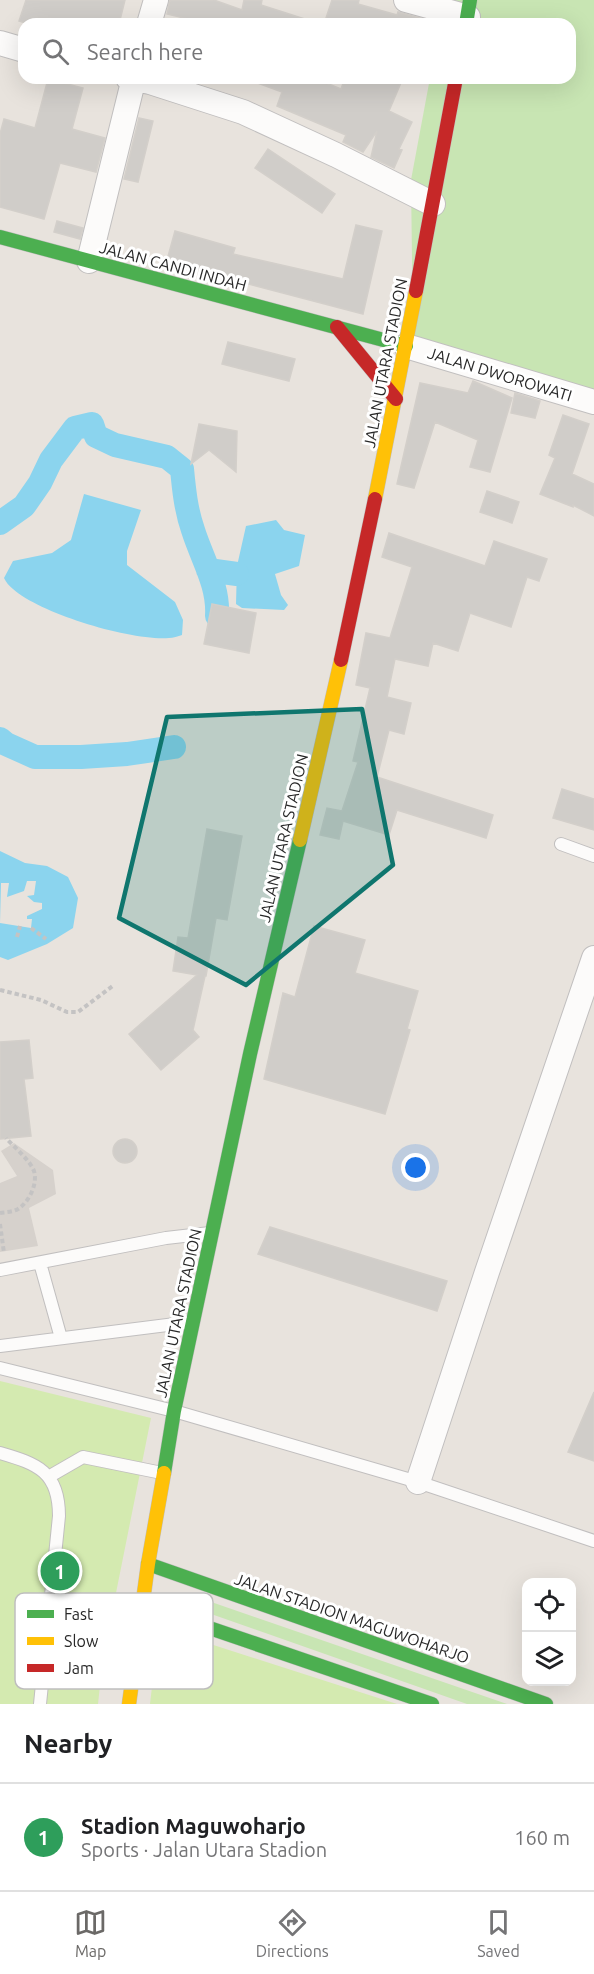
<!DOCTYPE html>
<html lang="en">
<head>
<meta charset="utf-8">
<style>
	body { margin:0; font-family:Ubuntu,sans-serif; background:#f2f2f2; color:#202124 }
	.controls { position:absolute; right:18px; bottom:18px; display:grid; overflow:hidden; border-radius:12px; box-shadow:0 6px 24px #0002 }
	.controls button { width:54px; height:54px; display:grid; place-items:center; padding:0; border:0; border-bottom:2px solid #e0e0e0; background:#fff; color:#202124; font:30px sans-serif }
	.you { position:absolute; left:416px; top:1168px; width:21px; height:21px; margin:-15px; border:4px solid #fff; border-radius:50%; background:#1a73e8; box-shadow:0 0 0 9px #1a73e833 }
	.badge { display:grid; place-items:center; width:39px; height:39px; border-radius:50%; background:#6b6967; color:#fff; font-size:20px; font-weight:700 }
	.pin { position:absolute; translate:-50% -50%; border:3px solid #fff; box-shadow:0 2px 6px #0006 }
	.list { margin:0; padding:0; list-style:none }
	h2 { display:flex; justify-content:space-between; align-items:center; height:78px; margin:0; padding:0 24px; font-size:26px }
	h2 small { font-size:20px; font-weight:400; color:#757577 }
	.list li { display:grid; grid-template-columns:39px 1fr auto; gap:18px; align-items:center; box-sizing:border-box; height:108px; padding:0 24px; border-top:2px solid #e0e0e0 }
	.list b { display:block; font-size:22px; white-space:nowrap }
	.list p { margin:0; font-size:20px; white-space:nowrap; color:#757577 }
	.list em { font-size:20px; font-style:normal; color:#757577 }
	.icon { flex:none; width:33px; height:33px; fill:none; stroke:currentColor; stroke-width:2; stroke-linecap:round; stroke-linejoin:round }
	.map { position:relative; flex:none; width:594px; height:1704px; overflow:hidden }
	.search { position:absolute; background:#fff; box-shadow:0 6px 24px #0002; left:18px; right:18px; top:18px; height:66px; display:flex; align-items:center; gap:15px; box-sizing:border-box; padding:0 21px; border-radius:18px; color:#757577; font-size:22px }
	.sheet { height:186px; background:#fff }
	nav { display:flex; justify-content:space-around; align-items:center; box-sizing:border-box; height:84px; border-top:2px solid #e0e0e0; background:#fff; font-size:16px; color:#757577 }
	nav a { display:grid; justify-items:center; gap:3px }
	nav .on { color:#6b6967 }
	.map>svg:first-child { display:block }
</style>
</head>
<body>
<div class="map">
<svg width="594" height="1704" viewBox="0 0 594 1704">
	<rect width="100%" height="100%" fill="#e8e3dd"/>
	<!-- green -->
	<path fill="#c8e5b3" d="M444,0H594V397L413,340L411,180L430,78H570V24H440Z
		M194,1596L507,1704H467L194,1608L191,1604V1600Z"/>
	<!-- pitch -->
	<path fill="#d4eab0" d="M0,1381L151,1418L103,1658L98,1704H0Z
		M170,1631L397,1704H150L156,1652L159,1639Z"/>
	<!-- plaza -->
	<path fill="#d6d1cc" d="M14,1143L53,1170L56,1194L29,1208L38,1246L0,1252V1183L17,1176L1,1151Z"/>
	<!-- water -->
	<path fill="#8bd4ee" d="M84,494L141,510L127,551V565L175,602L183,620L182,635C178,636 173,638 169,638C131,641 41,614 13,589C9,586 6,582 4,578L13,561L52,553L71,540Z
		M276,520L284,530L305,535L299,566L275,574L281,595L288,605L284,610L242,608L236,604L237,566L246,526Z
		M0,851L25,863L47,866L68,877L78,898L73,928L47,944L8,960L0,957Z"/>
	<!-- pier -->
	<path fill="#e8e3dd" d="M27,881H36L34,895L27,896L34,902L42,903V909L27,916V919H32L31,928L0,923L1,883H9L7,897L24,891Z"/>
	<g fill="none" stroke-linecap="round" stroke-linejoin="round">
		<!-- canal -->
		<path stroke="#8bd4ee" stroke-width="24" d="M0,523L24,506L40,483L51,460L75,428L92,424L96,436L115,445L167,457L182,469C184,490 186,510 193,530C202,559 219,585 217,616
			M208,570L237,574
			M0,739L6,744L35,757H81L127,754L174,747"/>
	</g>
	<!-- building -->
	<path fill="#d0cdc9" stroke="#d3cfca" stroke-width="1.5" d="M26,0H125L119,24H90L71,19L70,24H29L19,21Z
		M170,0H214L242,10L244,0H262L261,5L308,20L307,24H187L188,19L167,14Z
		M332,0H359L358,4L397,15L398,12L440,24H324Z
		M249,78H314L341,89L345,78H403L389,111L412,122L399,149L402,150L394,168L371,157L377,131L363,152L343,142L346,135L277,106L282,92L249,80Z
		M48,79L83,88L72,129L105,138L96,172L60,163L44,219L0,207V134L4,119L35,128Z
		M139,118L153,121L138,182L124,179Z
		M268,149L335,194L322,213L255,168Z
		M57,221L83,228L80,239L54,232Z
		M356,225L382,231L363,314L233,280V278L167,260L175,231L235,248L233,254L343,279Z
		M228,342L295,359L289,381L222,364Z
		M473,381L512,398L490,472L470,467L478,440L435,422L414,488L397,484L420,383L468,393Z
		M515,393L540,401L535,418L511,413Z
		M563,415L589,424L572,474L594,484V516L573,505V507L540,494L555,458L549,455Z
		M199,424L237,431L236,472L209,450L191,464Z
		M487,491L519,502L512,523L480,512Z
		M389,533L485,566L494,541L547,559L539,581L527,577L511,627L470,613L458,651L433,643L428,666L395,659L387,697L411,703L404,734L389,730L377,777L493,815L486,838L397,810L389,835L343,821L339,839L320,835L327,808L342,811L358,762L353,761L370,688L356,685L366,633L390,638L412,567L382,557Z
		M212,604L256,613L249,653L204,644Z
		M562,789L594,799V830L553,818Z
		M207,829L242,836L227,920L216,918L206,976H205L193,1030L199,1037L161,1070L129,1034L197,975L173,971L178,937L188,938Z
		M314,926L365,940L355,973L418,991L407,1029L410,1030L385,1114L264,1079L283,993L295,997Z
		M29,1040L33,1078L24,1079L31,1136L0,1139V1042Z
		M113 1151a12 12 0 1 1 24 0a12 12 0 1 1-24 0Z
		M270,1227L447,1281L437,1311L258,1254Z
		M594,1392V1461L568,1452Z"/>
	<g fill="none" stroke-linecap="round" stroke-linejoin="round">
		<!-- lane casing -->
		<g stroke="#c1bfbf" stroke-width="14">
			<path id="lane" d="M561,844L594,856
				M40,1263L61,1338
				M0,1270L166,1238L210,1233
				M0,1346L191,1322
				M0,1368L174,1411L418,1482L594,1541
				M0,1453C38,1464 59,1472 59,1516L40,1704
				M50,1476L83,1457L162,1473"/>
		</g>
		<!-- street casing -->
		<g stroke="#c1bfbf" stroke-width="26">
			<path id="street" d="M406,0L468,17
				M149,24L156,0
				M0,43L24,50
				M128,78L150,82L243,112L336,155L433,204
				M89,261L134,78
				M406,346L594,402
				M418,1482L487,1272L594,958"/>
		</g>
		<!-- fast casing -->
		<g stroke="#c1bfbf" stroke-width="15">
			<path id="fast" d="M466,24L470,0
				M0,237L406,346
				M164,1473L174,1411L250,1054L300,840
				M148,1564L546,1704
				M142,1605L432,1704"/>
		</g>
		<!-- slow casing -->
		<g stroke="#c1bfbf" stroke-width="15">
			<path id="slow" d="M375,499L416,291
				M300,840L341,660
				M129,1704L148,1564L164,1473"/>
		</g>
		<!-- jam casing -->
		<g stroke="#c1bfbf" stroke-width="15">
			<path id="jam" d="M416,291L456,78
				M337,327L396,399
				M341,660L375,499"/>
		</g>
		<!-- path -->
		<path stroke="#c4c3c3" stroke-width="4" stroke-dasharray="4.5 3" stroke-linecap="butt" d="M31,928L46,939
			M17,937L20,926
			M0,990L41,1000L67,1012H78L114,985
			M0,1213C6,1212 13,1212 18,1209C29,1202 38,1184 34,1171C29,1159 15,1148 6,1138
			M0,1224L4,1253"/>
		<!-- lane -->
		<use href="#lane" stroke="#fcfbfa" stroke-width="12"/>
		<!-- street -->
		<use href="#street" stroke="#fcfbfa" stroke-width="24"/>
		<!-- fast -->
		<use href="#fast" stroke="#4caf50" stroke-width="14"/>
		<!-- slow -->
		<use href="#slow" stroke="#ffc107" stroke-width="14"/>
		<!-- jam -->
		<use href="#jam" stroke="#c62828" stroke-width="14"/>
	</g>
	<!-- marked area -->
	<path fill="#0f766e" fill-opacity="0.2" stroke="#0f766e" stroke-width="4.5" stroke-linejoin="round" d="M362,709L393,865L246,985L119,918L167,717Z"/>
	<g text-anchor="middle" stroke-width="6" stroke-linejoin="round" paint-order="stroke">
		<!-- street labels -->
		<g font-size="16" fill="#282828" stroke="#fff">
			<text transform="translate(173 266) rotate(15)" y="6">JALAN CANDI INDAH</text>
			<text transform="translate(385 363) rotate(-79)" y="6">JALAN UTARA STADION</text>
			<text transform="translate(500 374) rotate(17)" y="6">JALAN DWOROWATI</text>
			<text transform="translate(283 838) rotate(-77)" y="6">JALAN UTARA STADION</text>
			<text transform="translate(178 1313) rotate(-78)" y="6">JALAN UTARA STADION</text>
			<text transform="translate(352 1618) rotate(19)" y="6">JALAN STADION MAGUWOHARJO</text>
		</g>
	</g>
	<!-- legend -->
	<rect x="15" y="1593" width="198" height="96" rx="9" fill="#fff" stroke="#bebebe" stroke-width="1.5"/>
	<rect x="27" y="1610" width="27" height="8" fill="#4caf50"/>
	<rect x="27" y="1637" width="27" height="8" fill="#ffc107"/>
	<rect x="27" y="1664" width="27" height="8" fill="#c62828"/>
	<g font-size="16" fill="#282828">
		<text x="64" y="1620">Fast</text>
		<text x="64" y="1647">Slow</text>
		<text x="64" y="1674">Jam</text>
	</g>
</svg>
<div class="controls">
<button><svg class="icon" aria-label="locate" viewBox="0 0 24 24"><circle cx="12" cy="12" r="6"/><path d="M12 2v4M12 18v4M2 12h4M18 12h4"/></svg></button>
<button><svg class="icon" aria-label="layers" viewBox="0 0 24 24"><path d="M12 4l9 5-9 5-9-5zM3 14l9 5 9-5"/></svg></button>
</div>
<div class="you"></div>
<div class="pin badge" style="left:60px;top:1571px;background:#2e9e5b">1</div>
<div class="search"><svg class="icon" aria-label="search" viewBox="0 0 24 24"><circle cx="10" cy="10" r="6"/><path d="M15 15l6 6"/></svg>Search here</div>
</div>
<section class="sheet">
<h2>Nearby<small></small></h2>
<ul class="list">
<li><span class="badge" style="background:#2e9e5b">1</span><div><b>Stadion Maguwoharjo</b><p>Sports · Jalan Utara Stadion</p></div><em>160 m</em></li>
</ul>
</section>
<nav>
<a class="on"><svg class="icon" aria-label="map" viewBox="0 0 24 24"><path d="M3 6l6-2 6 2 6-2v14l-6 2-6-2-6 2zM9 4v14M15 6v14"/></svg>Map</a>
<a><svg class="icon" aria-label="directions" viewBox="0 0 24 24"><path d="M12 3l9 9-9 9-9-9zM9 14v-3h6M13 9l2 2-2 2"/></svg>Directions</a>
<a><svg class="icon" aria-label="saved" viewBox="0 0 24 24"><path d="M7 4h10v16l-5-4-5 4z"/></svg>Saved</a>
</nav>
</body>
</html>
